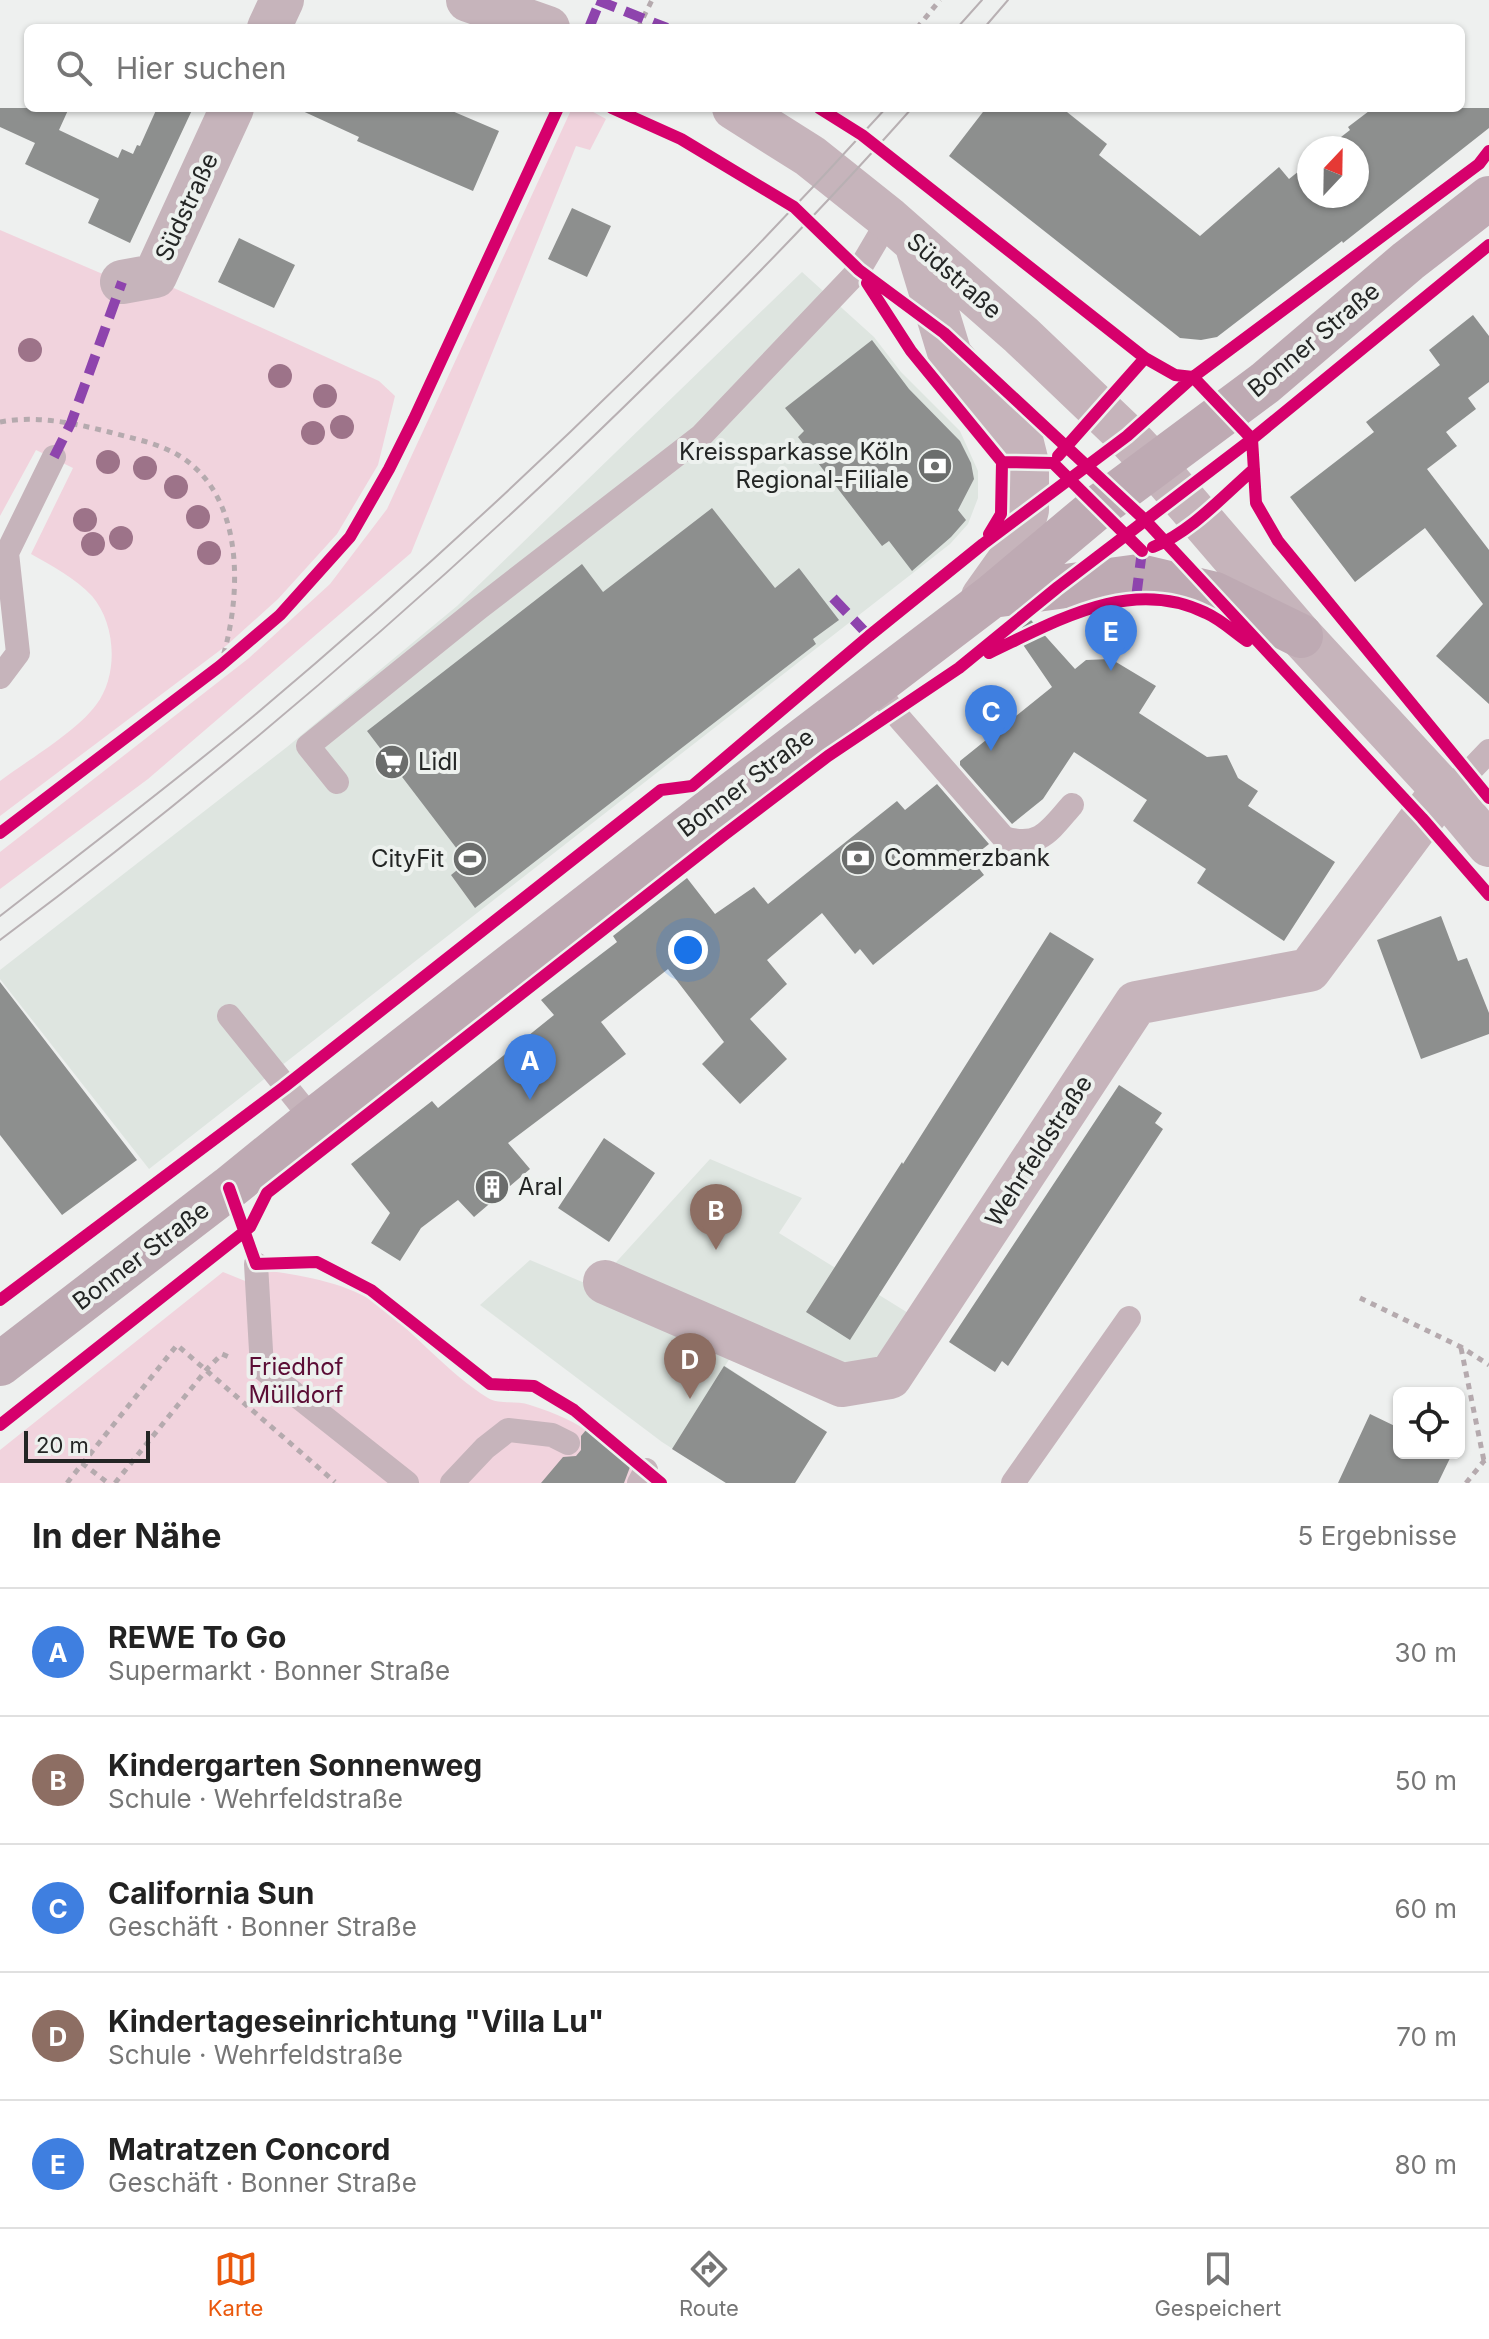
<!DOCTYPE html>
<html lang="de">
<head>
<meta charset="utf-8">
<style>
	body { margin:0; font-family:Inter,sans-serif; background:#f2f2f2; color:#222 }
	.controls { position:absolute; right:24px; bottom:24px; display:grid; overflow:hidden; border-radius:12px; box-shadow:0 2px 6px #0004 }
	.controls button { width:72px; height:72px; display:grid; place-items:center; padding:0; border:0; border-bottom:2px solid #e0e0e0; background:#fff; color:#222; font:40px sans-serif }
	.compass { position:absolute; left:1297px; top:136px; width:72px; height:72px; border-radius:50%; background:#fff; box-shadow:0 2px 6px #0004; rotate:22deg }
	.scale { position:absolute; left:24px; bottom:20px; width:126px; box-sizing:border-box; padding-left:8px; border:4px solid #242625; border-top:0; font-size:22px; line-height:28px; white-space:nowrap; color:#242625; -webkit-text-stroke:6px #edf1ee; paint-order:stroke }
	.you { position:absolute; left:688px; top:950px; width:28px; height:28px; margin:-20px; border:6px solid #fff; border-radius:50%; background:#1a73e8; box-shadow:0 0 0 12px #1a73e833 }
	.badge { display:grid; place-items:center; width:52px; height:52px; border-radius:50%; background:#ea580c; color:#fff; font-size:26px; font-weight:700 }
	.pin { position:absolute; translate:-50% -66px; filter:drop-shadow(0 2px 4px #0008) }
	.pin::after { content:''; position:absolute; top:42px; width:28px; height:24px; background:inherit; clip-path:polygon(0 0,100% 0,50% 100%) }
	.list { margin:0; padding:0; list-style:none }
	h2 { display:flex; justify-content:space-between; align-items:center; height:104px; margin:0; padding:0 32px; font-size:34px }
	h2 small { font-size:26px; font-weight:400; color:#767676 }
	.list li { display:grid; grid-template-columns:52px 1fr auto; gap:24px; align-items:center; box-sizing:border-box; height:128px; padding:0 32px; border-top:2px solid #e0e0e0 }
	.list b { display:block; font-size:30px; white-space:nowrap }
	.list p { margin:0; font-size:26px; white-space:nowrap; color:#767676 }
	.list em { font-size:26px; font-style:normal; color:#767676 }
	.icon { flex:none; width:44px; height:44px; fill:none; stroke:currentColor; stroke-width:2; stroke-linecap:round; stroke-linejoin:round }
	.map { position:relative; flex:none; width:1489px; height:1483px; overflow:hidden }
	.search { position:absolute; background:#fff; box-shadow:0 2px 6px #0004; left:24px; right:24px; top:24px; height:88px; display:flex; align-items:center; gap:20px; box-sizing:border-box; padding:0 28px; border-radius:12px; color:#767676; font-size:30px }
	.sheet { height:744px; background:#fff }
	nav { display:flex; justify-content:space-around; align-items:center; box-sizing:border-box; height:112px; border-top:2px solid #e0e0e0; background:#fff; font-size:22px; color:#767676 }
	nav a { display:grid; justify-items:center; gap:4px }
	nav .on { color:#ea580c }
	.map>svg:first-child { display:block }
</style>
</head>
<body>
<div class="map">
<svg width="1489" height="1483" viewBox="0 0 1489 1483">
	<rect width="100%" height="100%" fill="#eef0ef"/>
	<!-- built -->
	<path fill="#dee5e0" d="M802,272L874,337L901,372L960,431L978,471V498L968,524L950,544L149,1169L0,979V970L287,747L457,606Z
		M710,1159L802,1198L779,1233L913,1316L879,1368L850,1373L609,1270Z
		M530,1260L737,1347L725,1366L827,1432L795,1483H726L662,1442L480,1305Z"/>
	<!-- green -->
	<path fill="#f1d3dd" d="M572,108H586L606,119L590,150L576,146L411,553L148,779L0,889V852L249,658L330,584L387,509Z
		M0,230L147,293L165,284L379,381L395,396L378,465L337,534L278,599L227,645L0,816V781C28,760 76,732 96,705C119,675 116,624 92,596C75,578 52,566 31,554L73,468L36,450L0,516Z
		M270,1271C306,1276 351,1284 380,1306C417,1335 448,1373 488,1398C499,1405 517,1400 530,1405C584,1422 607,1442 644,1483H0V1450L223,1272L255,1285Z"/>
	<!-- building -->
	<path fill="#8d8f8e" d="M0,108H69L59,130L118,158L122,149L133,154L137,145L140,146L157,108H193L130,243L88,223L99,199L25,164L35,143L0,127Z
		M296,108H445L499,131L473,191L357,141L359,137Z
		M986,108H1062L1107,144L1099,155L1200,236L1279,167L1289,179L1309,163V196H1357V148H1327L1350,130L1348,127L1373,108H1489V128L1343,243L1342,241L1217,337L1201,340L1180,338L949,156Z
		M572,208L611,226L587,277L548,259Z
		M239,238L295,265L274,308L218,282Z
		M1473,315L1489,336V382L1468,398L1476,409L1446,432L1457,446L1427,469L1489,550V704L1436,656L1483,604L1425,528L1355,582L1290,497L1374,432L1366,422L1440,365L1429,350Z
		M872,340L909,389L960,441L971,463L974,479L958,510L966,520L951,537L912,571L889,541L882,546L798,437L804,431L785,408Z
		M712,508L775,588L799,568L839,620L813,639L816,644L475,908L451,875L467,862L367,731L582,564L603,592Z
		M1031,620L1075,669L1086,660L1111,659L1156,686L1139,713L1207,757L1227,755L1238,778L1258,791L1248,806L1335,862L1284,941L1197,883L1206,869L1133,821L1147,800L1074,752L1043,799L1012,824L960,765V761L1052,687L1015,633Z
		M937,784L989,844L974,856L976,859L973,861L984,875L873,965L860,949L855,954L822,913L767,960L787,984L750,1019L787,1059L740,1104L702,1064L724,1042L668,969L601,1022L626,1054L508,1143L530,1169L474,1217L458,1200L421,1228L400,1261L371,1243L390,1213L351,1164L432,1101L438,1108L554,1015L541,1000L617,942L613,936L687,878L715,914L754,887L768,904L897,801L905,810Z
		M1441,916L1458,961L1467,958L1489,1013V1034L1421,1059L1377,940Z
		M1050,932L1094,959L850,1340L806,1312L902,1162L903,1164Z
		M0,982L137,1160L62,1215L0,1135Z
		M1119,1085L1162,1113L1155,1123L1163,1129L1008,1366L1002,1361L995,1372L949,1342Z
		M604,1138L655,1173L609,1242L558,1208Z
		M724,1366L827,1432L795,1483H726L672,1449Z
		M1370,1414L1399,1428V1453L1452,1454L1438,1483H1338Z
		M586,1430L630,1467L624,1483H541L563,1457L576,1456L581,1450V1436Z"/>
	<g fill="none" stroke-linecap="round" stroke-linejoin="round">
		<!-- path -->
		<path stroke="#b5aaae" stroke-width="5" stroke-dasharray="6 6" stroke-linecap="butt" d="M638,28L652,0
			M917,28L940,0
			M832,119L843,108
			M0,422C36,415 74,423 109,432C131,438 158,443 178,455C247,496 242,600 220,666
			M1360,1298L1461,1347L1489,1365
			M1461,1348L1484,1461
			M82,1463L108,1483
			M67,1483L177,1345L335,1482
			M115,1483L207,1369L222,1354L229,1357
			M1466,1483L1484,1461L1489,1459"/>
		<!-- service -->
		<path stroke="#c6b4bb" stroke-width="24" d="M0,677L18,653L7,553L54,457
			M874,685L894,712L1004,838C1040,849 1050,830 1072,805
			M337,782L308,746L479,608L701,436L859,270L889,219
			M1443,790L1468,773L1489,751
			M229,1016L313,1120
			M256,1264L262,1368L407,1483
			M452,1483L485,1448L508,1430L552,1435L568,1443
			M639,1483L646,1470
			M1013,1483L1129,1318"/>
		<!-- minor -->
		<path stroke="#c6b4bb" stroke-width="44" d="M269,28L282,0
			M122,282L155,276L232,108
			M1155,466L1301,636L1443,790L1489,845
			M605,1282L842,1385L890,1377L1136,1003L1309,970L1443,790"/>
		<!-- tertiary -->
		<path stroke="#c6b4bb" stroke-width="44" d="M468,0L548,28
			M734,108L810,156L889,219L1021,335L1127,436L1155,466
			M916,243L950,355L1021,439L1027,463V510L1015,552L983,597"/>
		<!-- primary -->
		<path stroke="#beaab3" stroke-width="44" d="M992,596L1139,576L1215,594L1301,636
			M0,1364L229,1188L313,1120L707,813L992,596L1097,508L1265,383L1408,261L1489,198"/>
		<!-- tram -->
		<path stroke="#b8b0b3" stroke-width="2" d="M957,28L982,0
			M984,28L1008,0
			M0,916C86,849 172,784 256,714C479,526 690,324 886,108
			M0,940C201,790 392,627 574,455C691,343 805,229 912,108"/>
		<!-- quiet -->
		<path stroke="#8e44ad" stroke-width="10" stroke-dasharray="20 10" stroke-linecap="butt" d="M597,0L667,28
			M589,28L600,1
			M54,457L71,423L122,282
			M833,598L869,636
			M1136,598L1142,551"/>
		<!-- cycleway casing -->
		<g stroke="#edf1ee" stroke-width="17">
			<path id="cycleway" d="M612,108L681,139L794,207L859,270L944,333L1145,520L1422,818L1489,895
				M819,108L862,135L1145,358L1175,375L1193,377L1252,439L1256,503L1278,541L1489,798
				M867,283L911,351L1002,462L1001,514L989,534
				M1058,456L1145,358
				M1002,462L1053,463L1142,551
				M1153,547C1191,532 1223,496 1254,469
				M989,653C1057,621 1131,576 1206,613C1220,619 1234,632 1247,641
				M0,833L220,666L280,615L350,537L389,469L414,419L558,108
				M229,1188L256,1264L317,1262L371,1290L490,1384L534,1386L574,1410L661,1483
				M0,1300L284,1087L661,790L692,786L869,636L983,544L1127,436L1193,377L1479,164L1489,151
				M0,1425L244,1232L250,1227L267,1193L724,835L828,756L959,668L1058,587L1252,439L1489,245"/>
		</g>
		<!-- cycleway -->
		<use href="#cycleway" stroke="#d6006c" stroke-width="12"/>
	</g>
	<!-- trees -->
	<g fill="#9d7389">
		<circle cx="30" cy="350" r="12"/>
		<circle cx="280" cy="376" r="12"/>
		<circle cx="325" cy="396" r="12"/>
		<circle cx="342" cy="427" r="12"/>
		<circle cx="313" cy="433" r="12"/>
		<circle cx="108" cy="462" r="12"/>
		<circle cx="145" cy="468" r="12"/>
		<circle cx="176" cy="487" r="12"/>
		<circle cx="198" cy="517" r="12"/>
		<circle cx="85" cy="520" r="12"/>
		<circle cx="121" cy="538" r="12"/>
		<circle cx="93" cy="544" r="12"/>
		<circle cx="209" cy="553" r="12"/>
	</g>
	<!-- icons -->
	<defs>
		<g id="bank-disc" transform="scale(1.8)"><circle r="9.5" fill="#6b6d6c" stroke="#edf1ee"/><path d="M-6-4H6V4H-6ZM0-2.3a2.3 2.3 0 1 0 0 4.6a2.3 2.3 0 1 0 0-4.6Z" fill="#fff"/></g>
		<g id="supermarket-disc" transform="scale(1.8)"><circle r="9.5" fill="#6b6d6c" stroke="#edf1ee"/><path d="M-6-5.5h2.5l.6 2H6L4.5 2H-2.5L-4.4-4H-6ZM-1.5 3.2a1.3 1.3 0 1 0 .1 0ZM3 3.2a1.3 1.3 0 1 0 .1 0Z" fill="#fff"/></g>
		<g id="stadium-disc" transform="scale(1.8)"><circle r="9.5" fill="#6b6d6c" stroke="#edf1ee"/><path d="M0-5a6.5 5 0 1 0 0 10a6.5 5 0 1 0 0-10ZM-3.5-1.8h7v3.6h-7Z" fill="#fff"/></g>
		<g id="building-disc" transform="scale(1.8)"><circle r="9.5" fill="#6b6d6c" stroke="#edf1ee"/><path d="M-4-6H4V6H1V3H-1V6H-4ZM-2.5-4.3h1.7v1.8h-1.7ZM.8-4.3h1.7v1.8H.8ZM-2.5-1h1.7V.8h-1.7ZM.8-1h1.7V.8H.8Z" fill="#fff"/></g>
	</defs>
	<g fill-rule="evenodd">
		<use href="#bank-disc" x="935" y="466"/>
		<use href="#supermarket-disc" x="392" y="762"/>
		<use href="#bank-disc" x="858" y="858"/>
		<use href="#stadium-disc" x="470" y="859"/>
		<use href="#building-disc" x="492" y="1187"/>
	</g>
	<g text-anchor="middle" stroke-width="8" stroke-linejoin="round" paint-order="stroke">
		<!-- street labels -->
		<g font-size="24" fill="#242625" stroke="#edf1ee">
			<text transform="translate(187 207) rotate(-65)" y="8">Südstraße</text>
			<text transform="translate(954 276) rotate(41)" y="8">Südstraße</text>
			<text transform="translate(1314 340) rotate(-40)" y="8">Bonner Straße</text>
			<text transform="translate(746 783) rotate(-37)" y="8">Bonner Straße</text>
			<text transform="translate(1039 1151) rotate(-57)" y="8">Wehrfeldstraße</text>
			<text transform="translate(141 1256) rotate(-37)" y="8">Bonner Straße</text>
		</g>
		<!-- poi labels -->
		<g font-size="24" fill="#242625" stroke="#edf1ee" text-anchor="start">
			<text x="909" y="460" text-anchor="end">Kreissparkasse Köln<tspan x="909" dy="28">Regional-Filiale</tspan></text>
			<text x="418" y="770">Lidl</text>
			<text x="884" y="866">Commerzbank</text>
			<text x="444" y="867" text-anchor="end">CityFit</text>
			<text x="518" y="1195">Aral</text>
		</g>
		<!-- park labels -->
		<g font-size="24" fill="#5b0d35" stroke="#edf1ee">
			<text x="296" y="1375">Friedhof<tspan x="296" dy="28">Mülldorf</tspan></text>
		</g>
	</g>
</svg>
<div class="controls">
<button><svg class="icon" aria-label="locate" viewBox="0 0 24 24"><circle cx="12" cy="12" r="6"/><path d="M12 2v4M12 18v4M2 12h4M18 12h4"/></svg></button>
</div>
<svg class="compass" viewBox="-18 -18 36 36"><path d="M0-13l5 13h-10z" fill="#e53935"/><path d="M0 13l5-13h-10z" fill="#767676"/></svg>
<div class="scale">20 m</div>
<div class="you"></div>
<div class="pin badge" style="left:530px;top:1100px;background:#3f7fe0">A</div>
<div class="pin badge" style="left:716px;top:1250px;background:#8d6e63">B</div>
<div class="pin badge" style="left:991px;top:751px;background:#3f7fe0">C</div>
<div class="pin badge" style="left:690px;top:1399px;background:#8d6e63">D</div>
<div class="pin badge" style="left:1111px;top:671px;background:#3f7fe0">E</div>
<div class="search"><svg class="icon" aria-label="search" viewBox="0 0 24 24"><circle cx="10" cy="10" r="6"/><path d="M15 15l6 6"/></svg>Hier suchen</div>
</div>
<section class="sheet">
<h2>In der Nähe<small>5 Ergebnisse</small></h2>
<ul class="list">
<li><span class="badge" style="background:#3f7fe0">A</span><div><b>REWE To Go</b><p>Supermarkt · Bonner Straße</p></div><em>30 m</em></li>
<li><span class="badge" style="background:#8d6e63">B</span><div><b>Kindergarten Sonnenweg</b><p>Schule · Wehrfeldstraße</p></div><em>50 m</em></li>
<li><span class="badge" style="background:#3f7fe0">C</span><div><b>California Sun</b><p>Geschäft · Bonner Straße</p></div><em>60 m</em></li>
<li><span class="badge" style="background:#8d6e63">D</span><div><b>Kindertageseinrichtung &quot;Villa Lu&quot;</b><p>Schule · Wehrfeldstraße</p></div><em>70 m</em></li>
<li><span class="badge" style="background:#3f7fe0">E</span><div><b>Matratzen Concord</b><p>Geschäft · Bonner Straße</p></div><em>80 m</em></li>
</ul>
</section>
<nav>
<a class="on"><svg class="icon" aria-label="map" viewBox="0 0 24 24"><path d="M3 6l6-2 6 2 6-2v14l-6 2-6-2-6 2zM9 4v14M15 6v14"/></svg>Karte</a>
<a><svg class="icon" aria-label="directions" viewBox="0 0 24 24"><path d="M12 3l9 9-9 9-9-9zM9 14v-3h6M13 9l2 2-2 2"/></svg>Route</a>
<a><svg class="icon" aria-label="saved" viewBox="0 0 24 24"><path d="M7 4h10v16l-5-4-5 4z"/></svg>Gespeichert</a>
</nav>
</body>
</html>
